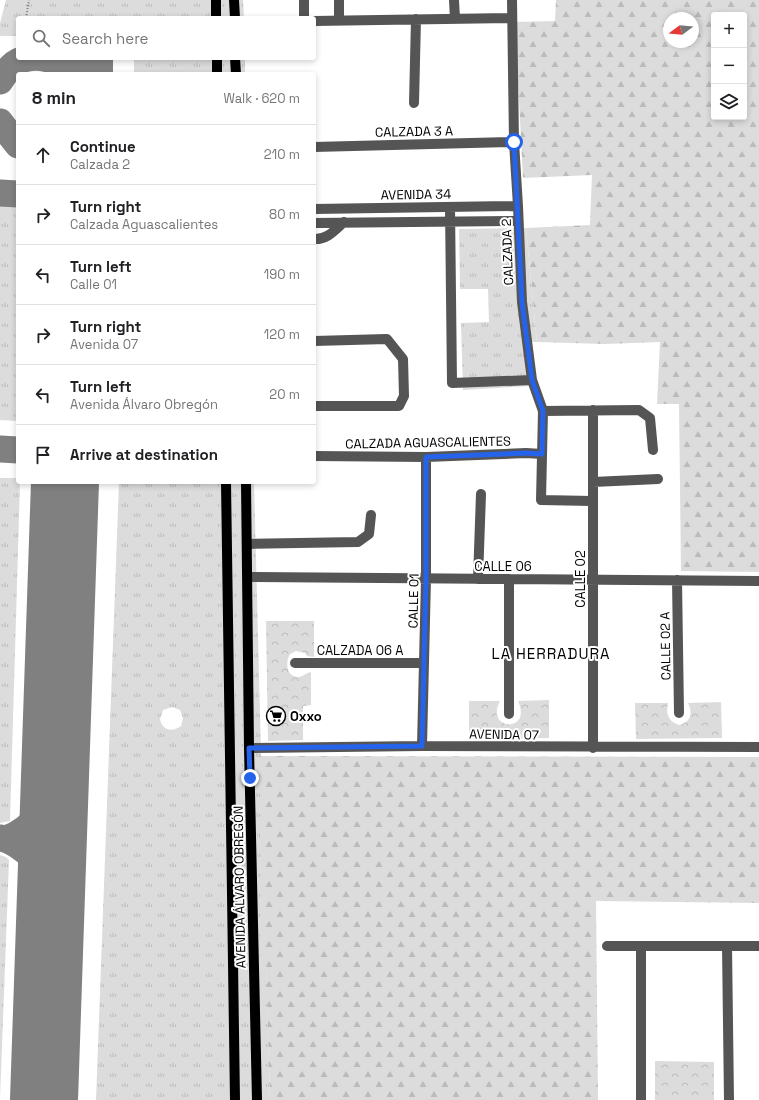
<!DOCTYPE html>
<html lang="en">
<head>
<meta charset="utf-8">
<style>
	body { margin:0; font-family:"Space Grotesk",sans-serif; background:#f2f2f2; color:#202124 }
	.controls { position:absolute; right:12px; top:12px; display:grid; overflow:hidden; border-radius:4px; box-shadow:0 2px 6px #0003 }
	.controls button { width:36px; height:36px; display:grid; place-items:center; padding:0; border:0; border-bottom:1px solid #e0e0e0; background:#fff; color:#202124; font:20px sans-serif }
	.compass { position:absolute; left:663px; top:12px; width:36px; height:36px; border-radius:50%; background:#fff; box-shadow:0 2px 6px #0003; rotate:254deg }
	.stop { position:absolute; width:12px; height:12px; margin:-9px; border:3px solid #2563eb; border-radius:50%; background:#fff }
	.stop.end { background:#2563eb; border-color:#fff; box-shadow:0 1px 4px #0008 }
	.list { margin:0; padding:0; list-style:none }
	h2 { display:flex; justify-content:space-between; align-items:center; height:52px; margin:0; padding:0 16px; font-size:17px }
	h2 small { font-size:13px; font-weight:400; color:#757577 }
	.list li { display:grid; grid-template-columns:26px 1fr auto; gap:12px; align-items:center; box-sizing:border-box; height:60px; padding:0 16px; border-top:1px solid #e0e0e0 }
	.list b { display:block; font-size:15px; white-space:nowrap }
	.list p { margin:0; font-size:13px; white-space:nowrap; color:#757577 }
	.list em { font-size:13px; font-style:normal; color:#757577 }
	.icon { flex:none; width:22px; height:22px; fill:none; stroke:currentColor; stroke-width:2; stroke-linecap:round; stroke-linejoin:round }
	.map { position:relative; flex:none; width:759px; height:1100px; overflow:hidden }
	.search { position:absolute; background:#fff; box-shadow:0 2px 6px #0003; left:16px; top:16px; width:300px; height:44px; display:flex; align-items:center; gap:10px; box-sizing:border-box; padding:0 14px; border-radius:4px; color:#757577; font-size:15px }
	.panel { position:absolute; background:#fff; box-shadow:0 2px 6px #0003; left:16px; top:72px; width:300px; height:412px; border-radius:4px }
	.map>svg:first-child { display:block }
</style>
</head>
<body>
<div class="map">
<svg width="759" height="1100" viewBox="0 0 759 1100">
	<defs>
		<pattern id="grass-tufts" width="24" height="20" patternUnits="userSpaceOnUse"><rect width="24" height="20" fill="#dcdcdc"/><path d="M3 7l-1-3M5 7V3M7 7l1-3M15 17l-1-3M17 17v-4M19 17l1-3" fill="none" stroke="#bbb"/></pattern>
		<pattern id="forest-firs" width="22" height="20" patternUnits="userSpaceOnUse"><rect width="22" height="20" fill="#dcdcdc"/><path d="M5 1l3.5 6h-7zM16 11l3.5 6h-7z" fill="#bbb"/></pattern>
		<pattern id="park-crowns" width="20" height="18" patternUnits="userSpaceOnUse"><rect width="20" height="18" fill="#dcdcdc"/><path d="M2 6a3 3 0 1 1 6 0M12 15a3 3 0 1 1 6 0" fill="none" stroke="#bbb"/></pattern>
	</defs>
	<rect width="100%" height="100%" fill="#fff"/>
	<!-- grass -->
	<path fill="url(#grass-tufts)" fill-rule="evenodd" d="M6,0H243L244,18H18V36H0V23Z
		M134,58H245V74H134Z
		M0,205L18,206V421L0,420Z
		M526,228L537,342H524L530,386L463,390L461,323L489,322L488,289H460L459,229Z
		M0,478H18V482H20L10,821L0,823Z
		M119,482H254L270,1100H96ZM172,707L180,710L183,718L181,726C172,733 162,730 160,719L163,710Z
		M0,855L6,857L9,860L0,1099Z"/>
	<!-- forest -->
	<path fill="url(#forest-firs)" fill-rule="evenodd" d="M556,0H759V572L681,571L679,404H657L660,342L605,344L537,342L526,228L590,225L592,175L523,178L515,22L555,21ZM714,15H744V117H714ZM669,18H693V42H669Z
		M260,756L759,757V903L596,901L598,1100H270Z"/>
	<!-- park -->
	<path fill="url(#park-crowns)" d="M266,621H314V657L307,656L305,653L296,651L290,654C285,662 286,677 299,677C304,676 306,673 311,672V705L303,706V740L268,741Z
		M549,700V738L469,739V701H500C484,731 533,733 518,701Z
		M721,702L722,738L636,739L635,703H668C666,713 667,721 679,725C691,722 693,713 688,703Z
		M655,1061L714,1062V1100H655Z"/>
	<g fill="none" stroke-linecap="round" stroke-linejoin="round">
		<!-- taxiway -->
		<path stroke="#808080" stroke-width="27" d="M0,81C4,75 8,69 14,64C32,52 59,57 71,74
			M0,122L18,145
			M0,193L18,194
			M0,449L18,450
			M52,482C59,494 62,505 64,519
			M0,838C8,839 13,842 20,847C39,860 51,879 51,902
			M6,839C34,829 50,804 55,776"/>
		<!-- runway -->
		<path stroke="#808080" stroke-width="68" d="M79,74V58
			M44,1100L65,482"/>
		<!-- major casing -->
		<g stroke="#dbdbdb" stroke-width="12">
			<path id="major" d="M216,0V18
				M234,0L235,18
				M217,58V74
				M235,58L236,74
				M226,482L235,1100
				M246,482L249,748L257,1100"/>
		</g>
		<!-- path -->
		<path stroke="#777" stroke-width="2" stroke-dasharray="1 2" stroke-linecap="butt" d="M26,18L29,0
			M23,61V58"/>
		<!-- minor -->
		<path stroke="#555" stroke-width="10" d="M339,0V20
			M454,0L455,19
			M512,0L514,142L518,206L522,302L532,380L543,411L541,500L592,501
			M304,18V0
			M314,21L512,18
			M414,103L416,19
			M314,147L514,142
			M450,207L452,383L532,380
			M314,209L518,206
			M314,223L518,221
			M314,239C327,240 335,230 344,222
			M314,341L387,339L403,359L404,396L399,406H314
			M543,411L639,410L650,418L653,450
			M314,456L426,457L526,453L542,454
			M593,482L658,479
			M247,544L358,542L369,534L371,515
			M248,577L759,581
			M478,579L481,494
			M677,580L679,713
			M295,663H424
			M509,714V579
			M422,746L426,578V457
			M249,748L422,746L759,747
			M593,748V410
			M607,946H759
			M727,946L729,1100
			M641,947V1100"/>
		<!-- major -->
		<use href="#major" stroke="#000" stroke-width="10"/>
	</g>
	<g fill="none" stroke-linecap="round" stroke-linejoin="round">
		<!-- route -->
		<path stroke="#2563eb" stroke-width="5" d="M250,778L249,748L422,746L426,578V457L526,453L542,454L543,411L532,380L522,302L514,142"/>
	</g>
	<!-- icons -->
	<defs>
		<g id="supermarket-ring" transform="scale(1)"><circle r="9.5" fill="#fff" stroke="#000" stroke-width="1.5"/><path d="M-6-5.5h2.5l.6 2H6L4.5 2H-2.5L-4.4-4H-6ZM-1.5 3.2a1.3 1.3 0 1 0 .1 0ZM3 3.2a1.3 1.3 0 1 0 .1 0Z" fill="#000"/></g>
	</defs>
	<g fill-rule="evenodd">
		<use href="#supermarket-ring" x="276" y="716"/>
	</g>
	<g text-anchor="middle" stroke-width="4" stroke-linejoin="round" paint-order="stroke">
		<!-- street labels -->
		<g font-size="13" fill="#000" stroke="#fff">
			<text transform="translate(414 131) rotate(-1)" y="5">CALZADA 3 A</text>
			<text transform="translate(416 194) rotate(-1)" y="5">AVENIDA 34</text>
			<text transform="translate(507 252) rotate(-92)" y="5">CALZADA 2</text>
			<text transform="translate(428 442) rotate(-1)" y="5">CALZADA AGUASCALIENTES</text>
			<text x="503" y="571">CALLE 06</text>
			<text transform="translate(580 579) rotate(-90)" y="5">CALLE 02</text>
			<text transform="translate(413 601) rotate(-89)" y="5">CALLE 01</text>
			<text transform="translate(665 646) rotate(-91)" y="5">CALLE 02 A</text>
			<text x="360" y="655">CALZADA 06 A</text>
			<text transform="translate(504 734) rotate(1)" y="5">AVENIDA 07</text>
			<text transform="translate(239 887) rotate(-91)" y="5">AVENIDA ÁLVARO OBREGÓN</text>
		</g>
		<!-- poi labels -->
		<g font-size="13" font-weight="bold" fill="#000" stroke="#fff" text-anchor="start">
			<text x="290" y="721">Oxxo</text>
		</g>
		<!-- quarter labels -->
		<g font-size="15" letter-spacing="1" fill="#000" stroke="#fff">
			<text x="551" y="659">LA HERRADURA</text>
		</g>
	</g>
</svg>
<div class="controls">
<button>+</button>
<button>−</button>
<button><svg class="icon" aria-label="layers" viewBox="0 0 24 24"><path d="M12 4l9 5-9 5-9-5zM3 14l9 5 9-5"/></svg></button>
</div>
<svg class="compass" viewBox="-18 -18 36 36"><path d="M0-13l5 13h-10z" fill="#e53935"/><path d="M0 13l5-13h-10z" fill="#757577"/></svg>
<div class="stop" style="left:514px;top:142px"></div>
<div class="stop end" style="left:250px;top:778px"></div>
<div class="search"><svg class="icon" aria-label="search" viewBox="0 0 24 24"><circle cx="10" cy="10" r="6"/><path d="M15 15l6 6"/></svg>Search here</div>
<section class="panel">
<h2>8 min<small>Walk · 620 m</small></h2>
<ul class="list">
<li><svg class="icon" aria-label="ahead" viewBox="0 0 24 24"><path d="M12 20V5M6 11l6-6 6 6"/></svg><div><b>Continue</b><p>Calzada 2</p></div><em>210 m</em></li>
<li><svg class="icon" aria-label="right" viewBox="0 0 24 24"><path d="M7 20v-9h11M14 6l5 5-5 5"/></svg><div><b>Turn right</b><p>Calzada Aguascalientes</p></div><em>80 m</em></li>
<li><svg class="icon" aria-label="left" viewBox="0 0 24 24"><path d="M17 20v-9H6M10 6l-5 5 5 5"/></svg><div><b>Turn left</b><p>Calle 01</p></div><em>190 m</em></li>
<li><svg class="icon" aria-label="right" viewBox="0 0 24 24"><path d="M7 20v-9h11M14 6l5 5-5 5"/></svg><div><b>Turn right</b><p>Avenida 07</p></div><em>120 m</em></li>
<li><svg class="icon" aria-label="left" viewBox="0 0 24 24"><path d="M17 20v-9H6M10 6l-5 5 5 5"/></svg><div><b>Turn left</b><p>Avenida Álvaro Obregón</p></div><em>20 m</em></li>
<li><svg class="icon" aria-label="arrive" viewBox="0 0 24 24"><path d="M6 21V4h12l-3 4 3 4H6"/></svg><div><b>Arrive at destination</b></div></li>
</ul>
</section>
</div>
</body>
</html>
